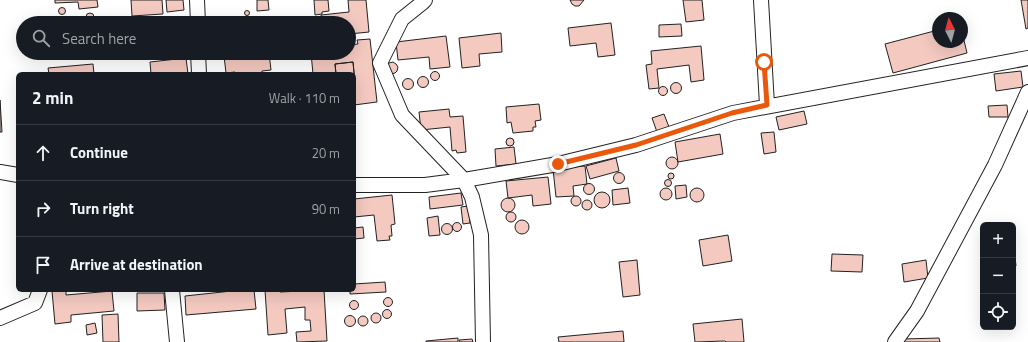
<!DOCTYPE html>
<html lang="en">
<head>
<meta charset="utf-8">
<style>
	body { margin:0; font-family:"Titillium Web",sans-serif; background:#20242c; color:#f1f3f6 }
	.controls { position:absolute; right:12px; bottom:12px; display:grid; overflow:hidden; border-radius:6px; box-shadow:0 4px 16px #0002 }
	.controls button { width:36px; height:36px; display:grid; place-items:center; padding:0; border:0; border-bottom:1px solid #363941; background:#171b24; color:#f1f3f6; font:20px sans-serif }
	.compass { position:absolute; left:932px; top:12px; width:36px; height:36px; border-radius:50%; background:#171b24; box-shadow:0 4px 16px #0002; rotate:354deg }
	.stop { position:absolute; width:12px; height:12px; margin:-9px; border:3px solid #ea580c; border-radius:50%; background:#fff }
	.stop.end { background:#ea580c; border-color:#fff; box-shadow:0 1px 4px #0008 }
	.list { margin:0; padding:0; list-style:none }
	h2 { display:flex; justify-content:space-between; align-items:center; height:52px; margin:0; padding:0 16px; font-size:17px }
	h2 small { font-size:13px; font-weight:400; color:#9ea1a6 }
	.list li { display:grid; grid-template-columns:26px 1fr auto; gap:12px; align-items:center; box-sizing:border-box; height:56px; padding:0 16px; border-top:1px solid #363941 }
	.list b { display:block; font-size:15px; white-space:nowrap }
	.list em { font-size:13px; font-style:normal; color:#9ea1a6 }
	.icon { flex:none; width:22px; height:22px; fill:none; stroke:currentColor; stroke-width:2; stroke-linecap:round; stroke-linejoin:round }
	.map { position:relative; flex:none; width:1028px; height:342px; overflow:hidden }
	.search { position:absolute; background:#171b24; box-shadow:0 4px 16px #0002; left:16px; top:16px; width:340px; height:44px; display:flex; align-items:center; gap:10px; box-sizing:border-box; padding:0 14px; border-radius:22px; color:#9ea1a6; font-size:15px }
	.panel { position:absolute; background:#171b24; box-shadow:0 4px 16px #0002; left:16px; top:72px; width:340px; height:220px; border-radius:6px }
	.map>svg:first-child { display:block }
</style>
</head>
<body>
<div class="map">
<svg width="1028" height="342" viewBox="0 0 1028 342">
	<rect width="100%" height="100%" fill="#fff"/>
	<!-- building -->
	<path fill="#f3c9c0" stroke="#222" d="M55,0H97L98,7L79,9L78,2L55,3Z
		M131,0H162L163,14L132,16Z
		M166,0H183L184,10L167,12Z
		M257,0H268L269,10L257,11Z
		M314,0H328L329,11L322,12V14L315,15Z
		M348,0H366L369,32L349,34V23H322L321,15L349,12Z
		M570,0H584L579,6H575L572,4Z
		M683,0H702L704,20L686,22Z
		M1021,0H1028V28L1026,29Z
		M58.5 11a3.5 3.5 0 1 1 7 0a3.5 3.5 0 1 1-7 0Z
		M244.5 13a2.5 2.5 0 1 1 5 0a2.5 2.5 0 1 1-5 0Z
		M86 17a4 4 0 1 1 8 0a4 4 0 1 1-8 0Z
		M611,23L615,55L598,57L596,43L570,46L568,28Z
		M681,24L682,36L659,37V25Z
		M938,30V42H962V32L967,53L893,73L885,44Z
		M501,33L502,52L479,54L480,66L462,68L459,38Z
		M446,36L450,67L430,69L429,57L398,60L396,42Z
		M370,39L377,102L354,105V83H355L353,62L335,64L336,74H313L311,53H349V45L358,44L357,40Z
		M701,46L704,80L691,82L689,65L657,69L659,88L649,89L646,65L652,64L651,51Z
		M252,53H269L271,70L262,71V74H235V72L226,73L224,56Z
		M186,58L188,74H151L150,62Z
		M353,62L355,83H354V74H336L335,64Z
		M393,62L396,64L398,67L397,71L395,73L391,74L386,65L389,63Z
		M93,64L94,74H49L48,68Z
		M1021,71L1023,87L996,91L994,74Z
		M430.5 76a4.5 4.5 0 1 1 9 0a4.5 4.5 0 1 1-9 0Z
		M417.5 82a5.5 5.5 0 1 1 11 0a5.5 5.5 0 1 1-11 0Z
		M402.5 84a5.5 5.5 0 1 1 11 0a5.5 5.5 0 1 1-11 0Z
		M670.5 88a5.5 5.5 0 1 1 11 0a5.5 5.5 0 1 1-11 0Z
		M658.5 91a4.5 4.5 0 1 1 9 0a4.5 4.5 0 1 1-9 0Z
		M0,100L2,132H0Z
		M539,104L541,120L535,121L536,127H533V131L513,133L511,122L507,123L506,107Z
		M1007,105L1008,117H989L988,106Z
		M449,109L450,117L463,116L466,152L457,153L456,150L452,151L450,127L421,130L419,112Z
		M804,111L807,124L779,130L776,117Z
		M664,114L669,127L657,132L652,118Z
		M774,132L776,152L764,154L761,133Z
		M720,134L723,154L678,162L675,142Z
		M506 142a4 4 0 1 1 8 0a4 4 0 1 1-8 0Z
		M514,147L516,164L496,166L495,149Z
		M666 163a6 6 0 1 1 12 0a6 6 0 1 1-12 0Z
		M616,158L619,171L590,179L586,166Z
		M585,166L587,184L573,186L574,196L556,197L553,169Z
		M613.5 178a5.5 5.5 0 1 1 11 0a5.5 5.5 0 1 1-11 0Z
		M668 176a3 3 0 1 1 6 0a3 3 0 1 1-6 0Z
		M548,177L551,204L533,206L532,195L508,198L506,181Z
		M664.5 183a3.5 3.5 0 1 1 7 0a3.5 3.5 0 1 1-7 0Z
		M583.5 189a5.5 5.5 0 1 1 11 0a5.5 5.5 0 1 1-11 0Z
		M686,185L687,197L676,199L675,186Z
		M660 194a6 6 0 1 1 12 0a6 6 0 1 1-12 0Z
		M690 195a7 7 0 1 1 14 0a7 7 0 1 1-14 0Z
		M628,188L630,203L613,205L612,190Z
		M594 200a8 8 0 1 1 16 0a8 8 0 1 1-16 0Z
		M461,193L463,205L430,209L429,197Z
		M392,195L395,224L391,225L392,236H389L390,240L377,241L374,215L354,217V199Z
		M571 201a5 5 0 1 1 10 0a5 5 0 1 1-10 0Z
		M501 205a7 7 0 1 1 14 0a7 7 0 1 1-14 0Z
		M582 205a5 5 0 1 1 10 0a5 5 0 1 1-10 0Z
		M468,206L470,223L463,224L461,207Z
		M506 217a5 5 0 1 1 10 0a5 5 0 1 1-10 0Z
		M438,216L440,235L429,236L427,218Z
		M515 227a7 7 0 1 1 14 0a7 7 0 1 1-14 0Z
		M452.5 227a4.5 4.5 0 1 1 9 0a4.5 4.5 0 1 1-9 0Z
		M441.5 229a5.5 5.5 0 1 1 11 0a5.5 5.5 0 1 1-11 0Z
		M363,227L364,238L354,239V228Z
		M728,235L732,261L703,266L699,240Z
		M832,254L863,255L862,272L831,271Z
		M1013,257H1015L1016,266H1013Z
		M637,260L640,295L623,297L619,262Z
		M926,260L928,278L904,282L902,264Z
		M385,282L386,292L350,294V290H354V284Z
		M66,290V295L112,291L114,311L71,315V322L55,324L52,291Z
		M241,290H254L256,309L186,315L185,296Z
		M265,290H279L280,292L324,290L327,341L297,342L296,332L311,331L310,320H305V307L285,309L287,333L268,335Z
		M137,293H164L165,310L137,311Z
		M383.5 302a4.5 4.5 0 1 1 9 0a4.5 4.5 0 1 1-9 0Z
		M349.5 305a4.5 4.5 0 1 1 9 0a4.5 4.5 0 1 1-9 0Z
		M382.5 314a4.5 4.5 0 1 1 9 0a4.5 4.5 0 1 1-9 0Z
		M371 318a5 5 0 1 1 10 0a5 5 0 1 1-10 0Z
		M118,314L119,342H103L102,315Z
		M344.5 321a5.5 5.5 0 1 1 11 0a5.5 5.5 0 1 1-11 0Z
		M358 321a5 5 0 1 1 10 0a5 5 0 1 1-10 0Z
		M742,319L744,342H726L725,341L695,342L693,324Z
		M95,323L97,333L87,335L86,325Z
		M623,331L624,342H559L558,337Z
		M458,338V342H426V341Z
		M939,338L940,342H903V339Z
		M472,339L473,342H460L459,340Z"/>
	<g fill="none" stroke-linecap="round" stroke-linejoin="round">
		<!-- minor casing -->
		<g stroke="#222" stroke-width="16">
			<path id="minor" d="M197,0L198,23
				M425,0L422,3L402,19L380,63L402,115L464,180L472,197L481,235L483,342
				M761,0L767,105
				M198,53L199,74
				M0,172L18,175
				M354,185H425L464,180L558,164L636,145L733,113L1028,58
				M172,290L177,342
				M0,318L35,303L40,290
				M895,342L917,311L995,165L1028,92"/>
		</g>
		<!-- minor -->
		<use href="#minor" stroke="#fff" stroke-width="14"/>
	</g>
	<g fill="none" stroke-linecap="round" stroke-linejoin="round">
		<!-- route -->
		<path stroke="#ea580c" stroke-width="5" d="M558,164L636,145L732,113L767,105L764,62"/>
	</g>
</svg>
<div class="controls">
<button>+</button>
<button>−</button>
<button><svg class="icon" aria-label="locate" viewBox="0 0 24 24"><circle cx="12" cy="12" r="6"/><path d="M12 2v4M12 18v4M2 12h4M18 12h4"/></svg></button>
</div>
<svg class="compass" viewBox="-18 -18 36 36"><path d="M0-13l5 13h-10z" fill="#e53935"/><path d="M0 13l5-13h-10z" fill="#9ea1a6"/></svg>
<div class="stop" style="left:764px;top:62px"></div>
<div class="stop end" style="left:558px;top:164px"></div>
<div class="search"><svg class="icon" aria-label="search" viewBox="0 0 24 24"><circle cx="10" cy="10" r="6"/><path d="M15 15l6 6"/></svg>Search here</div>
<section class="panel">
<h2>2 min<small>Walk · 110 m</small></h2>
<ul class="list">
<li><svg class="icon" aria-label="ahead" viewBox="0 0 24 24"><path d="M12 20V5M6 11l6-6 6 6"/></svg><div><b>Continue</b></div><em>20 m</em></li>
<li><svg class="icon" aria-label="right" viewBox="0 0 24 24"><path d="M7 20v-9h11M14 6l5 5-5 5"/></svg><div><b>Turn right</b></div><em>90 m</em></li>
<li><svg class="icon" aria-label="arrive" viewBox="0 0 24 24"><path d="M6 21V4h12l-3 4 3 4H6"/></svg><div><b>Arrive at destination</b></div></li>
</ul>
</section>
</div>
</body>
</html>
